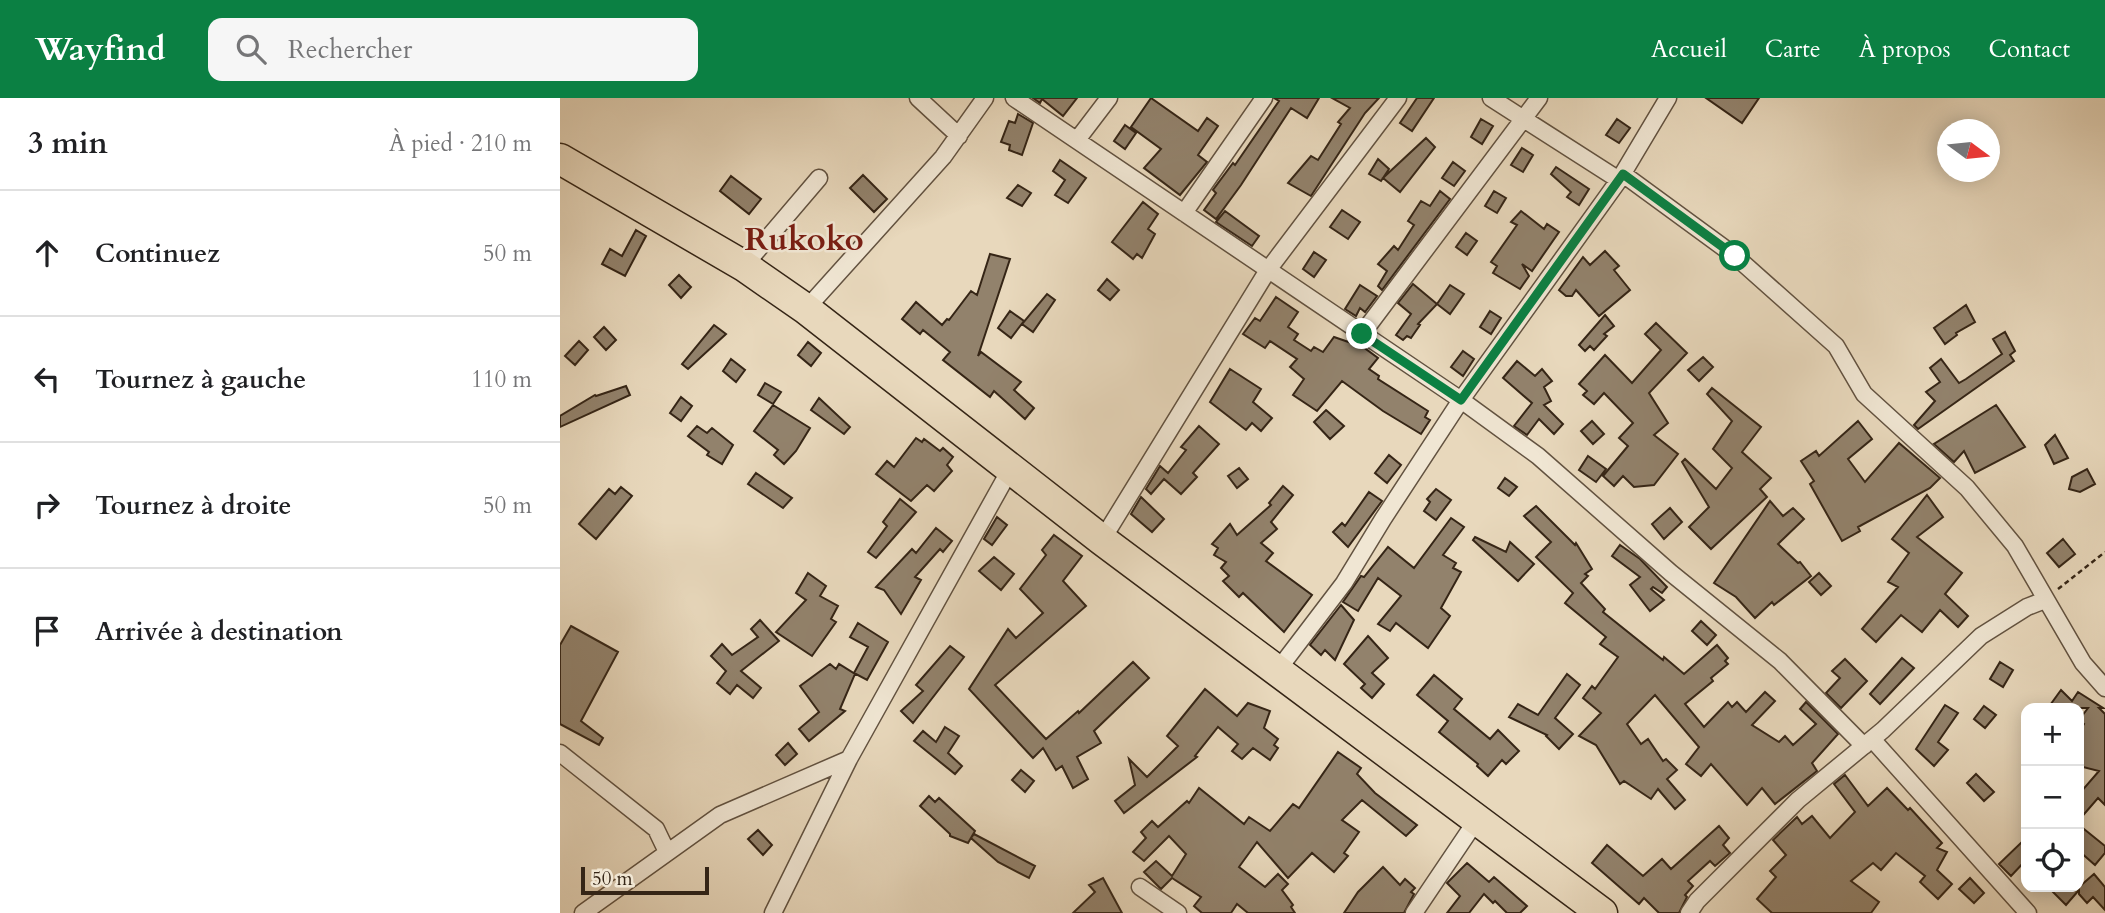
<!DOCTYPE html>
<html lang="fr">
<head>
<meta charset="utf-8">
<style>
	body { margin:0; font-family:Cardo,serif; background:#f6f6f6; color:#202124 }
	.controls { position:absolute; right:21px; bottom:21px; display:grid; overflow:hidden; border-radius:14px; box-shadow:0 4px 18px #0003 }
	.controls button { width:63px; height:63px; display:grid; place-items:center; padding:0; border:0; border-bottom:2px solid #e0e0e0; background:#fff; color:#202124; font:35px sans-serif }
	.compass { position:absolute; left:1377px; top:21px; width:63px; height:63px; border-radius:50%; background:#fff; box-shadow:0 4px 18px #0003; rotate:105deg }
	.scale { position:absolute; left:21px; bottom:18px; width:128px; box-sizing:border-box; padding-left:7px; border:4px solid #352516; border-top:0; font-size:19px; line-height:24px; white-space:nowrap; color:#352516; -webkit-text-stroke:5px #f0e6d3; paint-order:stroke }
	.stop { position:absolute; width:21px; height:21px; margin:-16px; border:5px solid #0b8043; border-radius:50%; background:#fff }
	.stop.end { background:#0b8043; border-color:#fff; box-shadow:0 2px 7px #0008 }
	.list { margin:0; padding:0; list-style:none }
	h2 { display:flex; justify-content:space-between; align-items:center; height:91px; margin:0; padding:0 28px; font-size:30px }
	h2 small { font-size:23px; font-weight:400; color:#757577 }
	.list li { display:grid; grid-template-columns:46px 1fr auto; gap:21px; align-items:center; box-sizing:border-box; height:126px; padding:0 28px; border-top:2px solid #e0e0e0 }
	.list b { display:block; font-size:26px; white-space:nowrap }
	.list em { font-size:23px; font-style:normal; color:#757577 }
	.icon { flex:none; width:38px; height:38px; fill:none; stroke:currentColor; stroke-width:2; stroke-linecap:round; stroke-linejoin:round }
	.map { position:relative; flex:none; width:1545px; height:815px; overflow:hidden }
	header { display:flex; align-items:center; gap:42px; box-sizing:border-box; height:98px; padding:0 35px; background:#0b8043; color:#fff }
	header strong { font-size:33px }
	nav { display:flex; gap:38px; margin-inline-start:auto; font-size:24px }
	.search { width:490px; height:63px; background:#f6f6f6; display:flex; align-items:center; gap:18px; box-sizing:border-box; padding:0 24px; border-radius:14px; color:#757577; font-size:26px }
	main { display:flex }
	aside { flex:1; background:#fff }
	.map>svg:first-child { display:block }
</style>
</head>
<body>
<header>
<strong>Wayfind</strong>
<div class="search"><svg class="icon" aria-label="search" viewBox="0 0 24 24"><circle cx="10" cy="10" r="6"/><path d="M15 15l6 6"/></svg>Rechercher</div>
<nav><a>Accueil</a><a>Carte</a><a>À propos</a><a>Contact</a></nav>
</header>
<main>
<aside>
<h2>3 min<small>À pied · 210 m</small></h2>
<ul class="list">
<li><svg class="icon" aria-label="ahead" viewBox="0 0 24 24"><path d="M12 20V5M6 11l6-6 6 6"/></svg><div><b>Continuez</b></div><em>50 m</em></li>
<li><svg class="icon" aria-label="left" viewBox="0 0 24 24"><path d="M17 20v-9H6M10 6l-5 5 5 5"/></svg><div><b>Tournez à gauche</b></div><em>110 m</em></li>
<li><svg class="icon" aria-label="right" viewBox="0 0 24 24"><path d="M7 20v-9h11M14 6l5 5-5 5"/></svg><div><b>Tournez à droite</b></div><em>50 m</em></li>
<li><svg class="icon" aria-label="arrive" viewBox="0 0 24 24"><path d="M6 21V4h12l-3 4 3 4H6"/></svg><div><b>Arrivée à destination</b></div></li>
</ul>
</aside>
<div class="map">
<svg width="1545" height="815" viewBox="0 0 1545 815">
	<rect width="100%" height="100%" fill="#e8d8bc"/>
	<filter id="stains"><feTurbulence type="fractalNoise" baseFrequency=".00286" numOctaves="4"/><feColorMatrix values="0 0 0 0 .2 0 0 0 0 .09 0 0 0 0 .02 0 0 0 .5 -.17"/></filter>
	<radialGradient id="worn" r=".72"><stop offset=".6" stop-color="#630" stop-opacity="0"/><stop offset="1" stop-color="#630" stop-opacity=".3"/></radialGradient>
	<!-- building -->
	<path fill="#92826c" stroke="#352516" stroke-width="2" d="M473,0H517L503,18L482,1L480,5Z
		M591,0L638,33L647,20L658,28L638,57L647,64L620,97L584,70L601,51L571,29Z
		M714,0H759L747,20L731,10L681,87L656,121L644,112L656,95L653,92L673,65L675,67L719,3Z
		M772,0H819L805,15L751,98L728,85L751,58L758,62L781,26L778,24L790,10Z
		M857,0H874L852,33L840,25Z
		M1146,0H1199L1182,25Z
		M458,16L473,25L462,57L449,52L450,47L441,44L449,23L455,25Z
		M921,21L933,28L922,46L911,39Z
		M1057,21L1070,30L1059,45L1046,37Z
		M565,27L576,35L565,51L554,43Z
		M866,40L875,49L840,94L823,80Z
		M962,50L973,57L963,74L951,67Z
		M818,61L829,71L821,83L809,76Z
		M500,62L526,80L508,105L495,97L505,82L493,73Z
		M893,64L905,73L894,88L882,80Z
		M996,69L1029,91L1019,107L1007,99L1011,94L991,76Z
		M303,77L327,101L314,114L290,90Z
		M171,78L201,101L189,116L160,93Z
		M458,87L471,95L462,108L447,100Z
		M880,93L890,101L822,192L818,188L827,173L818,166L834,148L838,152L854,127L848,123L861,103L870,108Z
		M934,93L946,100L937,115L925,108Z
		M583,104L598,116L588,131L595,136L582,160L577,156L573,161L552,144Z
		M782,112L800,124L788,141L770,129Z
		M665,113L699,138L692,148L656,124Z
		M961,113L984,131L987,126L999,134L972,173L962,166L969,178L960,191L933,175L937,168L931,164L957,127L951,124Z
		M76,132L86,138L65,178L42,166L50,151L62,158Z
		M906,135L917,143L907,157L896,149Z
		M1045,153L1059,168L1054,172L1070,192L1039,218L1016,192L1012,198H1006L999,192L1023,159L1030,167Z
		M754,154L766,162L754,179L743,171Z
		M430,156L450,161L418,258L421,254L461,284L454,292L474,310L465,321L434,293L430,299L383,262L390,254L363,232L360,236L342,221L356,204L382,227L387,221L389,222L411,193L417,197Z
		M119,177L131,189L121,200L109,187Z
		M547,181L559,192L550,202L538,192Z
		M853,186L877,206L890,187L904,196L890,216L877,206L858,226L860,227L851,240L847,238L843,242L836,237L851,216L838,205Z
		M800,187L817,198L805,214L800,210L796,218L785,211Z
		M487,196L495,202L473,234L462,226Z
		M716,199L738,214L728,229L738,236L734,242L751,253L754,249L763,254L774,239L803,249L818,260L809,271L819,278L818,281L868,313L865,319L870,322L861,336L823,313L782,283L757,313L733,297L744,281L730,269L737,261L710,243L705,250L683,236L695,220L700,223Z
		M1406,207L1415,224L1396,235L1397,237L1385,246L1374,230Z
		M450,213L464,223L451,240L438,230Z
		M930,213L941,220L931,236L920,229Z
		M1045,217L1054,228L1044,236L1047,238L1034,252L1030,248L1025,253L1019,247Z
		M1096,225L1127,255L1089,295L1108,325L1094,337L1118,356L1094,387L1074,389L1063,378L1054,388L1043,378L1068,348L1059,340L1073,325L1044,295L1034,306L1023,297L1027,293L1019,286L1045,257L1072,285L1101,252L1085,236Z
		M154,227L166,236L128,271L122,266Z
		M44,229L56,242L46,252L34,239Z
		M1445,234L1455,253L1450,257L1454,263L1358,331L1354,327L1375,303L1366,294L1380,284L1370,270L1381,261L1399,285L1406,281L1442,256L1433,241Z
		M19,243L28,252L15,267L5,258Z
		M248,244L261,255L251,268L238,257Z
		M903,253L914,261L903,278L891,269Z
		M1143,259L1153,269L1139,283L1128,272Z
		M171,261L185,272L176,284L163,273Z
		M957,263L975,278L982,271L992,283L984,289L991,303L984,307L1003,326L994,336L979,321L967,337L954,328L972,305L943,280Z
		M670,271L701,291L693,304L712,320L701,333L692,325L686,332L650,304Z
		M205,285L221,294L213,306L198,297Z
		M66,288L70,297L0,329V318L35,297L36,298Z
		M1152,290L1201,329L1182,354L1211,380L1200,391L1207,399L1151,451L1129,429L1149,409L1122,364L1125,361L1156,391L1172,370L1153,351L1172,323L1147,296Z
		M121,299L132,308L121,323L110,315Z
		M259,300L290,329L284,336L251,312Z
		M213,307L250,330L236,353L224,366L214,357L218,352L194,333Z
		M1436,307L1465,349L1415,375L1404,353L1394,364L1374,346Z
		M766,312L784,328L770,341L754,324Z
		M1032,323L1044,336L1033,346L1021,333Z
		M1298,323L1312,341L1288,361L1305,384L1339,345L1380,380L1370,390L1298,429L1300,433L1282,443L1250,386L1254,383L1241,363L1256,353L1259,358Z
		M137,328L147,335L152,330L173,347L162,366L147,357L149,354L128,338Z
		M639,328L659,346L633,375L637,379L621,396L604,381L591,396L586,391L600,368L608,375L626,352L621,349Z
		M1495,337L1508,360L1494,366L1485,347Z
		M356,340L362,344L364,341L380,353L383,350L393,359L387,367L392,373L374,393L367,387L351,403L316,376L327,363L334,369Z
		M829,357L841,367L827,385L815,375Z
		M1028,358L1046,371L1036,384L1019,372Z
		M679,370L688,381L677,390L668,378Z
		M1527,371L1535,386L1520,394L1509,391L1512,379Z
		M196,375L232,400L223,410L188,386Z
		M945,380L957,389L949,398L938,390Z
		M723,388L733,397L711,424L717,431L701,445L713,455L706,463L752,497L724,534L683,495L679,499L663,483L669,478L661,470L666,464L654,457L658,450L652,446L670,426L677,437L711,407L709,405Z
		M61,389L72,398L36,441L19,426L49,391L55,396Z
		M876,391L891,402L876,422L864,413L870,404L867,401Z
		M809,394L822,403L788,449L773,434L782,425L785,428Z
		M1367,397L1383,419L1357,439L1402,475L1385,496L1408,518L1398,529L1380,512L1362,534L1341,517L1316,544L1302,531L1338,489L1328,484L1349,455L1332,441Z
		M581,399L604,421L592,434L571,416Z
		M340,401L356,414L316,460L308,454L327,428L323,424Z
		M1210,403L1223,418L1233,410L1244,421L1218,446L1238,465L1240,464L1251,478L1214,507L1212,504L1195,520L1176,499L1154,485Z
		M976,408L1015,447L1016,445L1032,471L1025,476L1028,478L1021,485L1045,511L1043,514L1103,562L1104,559L1124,576L1157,547L1168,560L1165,563L1168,566L1151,580L1153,583L1125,606L1144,629L1168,604L1172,609L1177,604L1186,614L1205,594L1215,603L1192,627L1219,644L1225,638L1233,647L1256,626L1240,611L1246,604L1278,636L1252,665L1257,673L1215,706L1202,690L1187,707L1151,666L1141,678L1126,666L1139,649L1095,597L1067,626L1081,646L1088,641L1103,663L1106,661L1117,672L1107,681L1125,702L1115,711L1098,691L1091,701L1064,683L1060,686L1036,647L1019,638L1041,615L1023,600L1032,588L1035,591L1058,559L1040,546L1046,539L1005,505L1013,495L976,459L991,444L964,418Z
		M1110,410L1122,424L1104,441L1092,426Z
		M437,419L447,427L432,447L424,441Z
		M891,420L904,429L883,457L896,465L893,470L901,474L881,510L890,518L868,550L836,525L830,533L818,526L841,498L818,480L798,513L783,504L801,478L804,479L828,449L854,470Z
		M376,430L392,443L383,454L380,451L355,479L361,482L341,516L324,492L316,489L352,451L356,455Z
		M494,437L522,458L503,483L526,508L435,587L486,641L518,613L519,615L573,564L589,580L534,633L541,645L517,659L528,681L513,690L502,668L496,672L483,650L473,660L409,591L448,531L456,540L483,515L460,491L486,457L482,452Z
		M915,439L946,454L950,444L974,466L958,483L913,442Z
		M1503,441L1515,456L1499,469L1487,455Z
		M1060,447L1080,461L1107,489L1102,495L1093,489L1091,491L1104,502L1090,513L1070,487L1080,479L1052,458Z
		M434,459L454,476L441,492L419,473Z
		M248,475L266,488L260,498L278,508L271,521L276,524L252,558L216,534L246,502L236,495Z
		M1259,475L1271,488L1261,497L1249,484Z
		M781,507L794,522L775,562L765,552L761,557L750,547Z
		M200,522L219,543L181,573L201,590L193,600L177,587L170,596L157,585L166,573L151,558L162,546L172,557L198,539L191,531Z
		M1141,523L1156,537L1147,547L1132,533Z
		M298,525L328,544L307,582L294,575L308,549L290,539Z
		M11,528L58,554L21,623L43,640L39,647L0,626V547Z
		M808,538L828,560L812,575L824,586L812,600L801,590L805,586L784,566Z
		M390,548L404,559L353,625L341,613L363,593L356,587Z
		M1342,560L1354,570L1320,606L1310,596Z
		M1285,561L1307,583L1281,610L1266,595L1280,580L1272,573Z
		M1440,564L1453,572L1443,589L1430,581Z
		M270,566L276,571L279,566L295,576L280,611L285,613L249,643L239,631L259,614L240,588Z
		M1007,576L1020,587L995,620L1013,636L999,651L986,638L987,637L949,619L958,606L978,617Z
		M874,577L902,601L894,611L930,641L938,632L959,653L946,666L942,662L928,678L917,668L918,666L879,634L888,623L857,597Z
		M645,591L677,618L688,605L710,613L704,630L718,641L714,647L718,650L710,662L693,650L682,661L672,653L678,646L658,629L635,658L637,659L564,715L555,703L575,687L569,661L587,679L618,648L607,638Z
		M1501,592L1512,603L1518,594L1543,610H1539L1545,616V707L1538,700L1519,722V696L1539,673L1519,668V655L1522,644L1519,641V634L1524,626L1519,622L1528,610H1488Z
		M1385,607L1398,615L1378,644L1388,652L1374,668L1356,651Z
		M1424,608L1436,617L1425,630L1414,621Z
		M385,629L399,638L388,655L402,668L395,676L354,643L363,633L376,644Z
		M228,645L237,656L225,667L216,657Z
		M778,654L801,670L797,676L815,695L857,727L846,738L802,702L782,722L799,734L784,755L788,758L774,774L752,755L728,780L697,744L679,769L705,789L718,776L728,786L722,792L733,807L731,809L735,815H688L677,806L671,815H642L634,808L641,799L612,780L601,791L584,774L596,763L612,778L626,756L609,738L584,763L573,754L586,740L581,734L592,723L598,729L627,703L629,705L639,690L684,726L689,719L710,733L733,706L739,710Z
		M461,672L474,683L465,694L452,682Z
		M1416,676L1434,694L1424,703L1407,685Z
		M1285,677L1308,708L1327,690L1348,712L1350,710L1382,745L1377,750L1387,754L1377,772L1392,786L1378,801L1360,784L1365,778L1336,755L1321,772L1313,765L1291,783L1319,804L1311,815H1212L1197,801L1216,779L1210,773L1226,757L1213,742L1237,719L1242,726L1252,718L1270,740L1295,714L1274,686Z
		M369,698L375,704L379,700L415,733L408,745L390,738V736L360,708Z
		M1519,727L1545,748V755L1535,767L1519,753Z
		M1159,728L1169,740L1163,747L1170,755L1155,768L1150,763L1128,783L1133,788L1125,797L1127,799L1119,815H1099L1084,800L1079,806L1032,765L1047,747L1083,778L1102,761L1111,771Z
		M198,732L212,747L203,757L188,741Z
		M414,736L475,768L469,780L438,764L411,740Z
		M1466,740V762L1451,778L1439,766Z
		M907,765L929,784L934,779L967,808L960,815H947L935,803L933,805L924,796L909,815H887L900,798L887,785Z
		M823,769L840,787L845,781L855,790L851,794L854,796L844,815H784L798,794Z
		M1534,776L1545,789V812L1533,799L1527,805L1519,796V792L1506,807L1488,789H1519Z
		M543,780L562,815H513L535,794L529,787Z
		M1410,780L1424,795L1414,805L1399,791Z"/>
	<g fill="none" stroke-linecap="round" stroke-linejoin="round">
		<!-- street casing -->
		<g stroke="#625240" stroke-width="19">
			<path id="street" d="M358,0L399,38
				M454,0L901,302L978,358L1111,475L1220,563L1304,648
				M931,0L1059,82
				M517,42L549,0
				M1063,76L1175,158L1276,248L1304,296L1407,390L1455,448L1523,565L1545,590
				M624,115L704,0
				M184,168L259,80
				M246,211L383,59L425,0
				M802,236L979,0
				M542,442L708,172L838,0
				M717,573L784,485L823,421L901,302L1059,82L1108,0
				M1312,641L1468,815
				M0,655L96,731L107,754
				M580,789L618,815
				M23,815L160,717L289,661L451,370
				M213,815L289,661
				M854,815L916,723
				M1129,815L1137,803L1238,702L1323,632L1421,538L1467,509L1485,502"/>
		</g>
		<!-- highway casing -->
		<g stroke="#352516" stroke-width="33">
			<path id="highway" d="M0,61L184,168L246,211L542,442L1042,815"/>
		</g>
		<!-- path -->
		<path stroke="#352516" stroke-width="2.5" stroke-dasharray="5 3.5" stroke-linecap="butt" d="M1498,491L1545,454"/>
		<!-- street -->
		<use href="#street" stroke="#f0e6d3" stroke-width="16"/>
		<!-- highway -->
		<use href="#highway" stroke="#e8d8bc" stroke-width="30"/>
	</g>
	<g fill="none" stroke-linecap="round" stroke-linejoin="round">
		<!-- route -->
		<path stroke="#0b8043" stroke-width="9" d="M802,236L901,302L1063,76L1175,158"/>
	</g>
	<g text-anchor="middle" stroke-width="5" stroke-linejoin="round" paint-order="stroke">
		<!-- quarter labels -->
		<g font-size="33" font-weight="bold" fill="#7a1f14" stroke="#f0e6d3">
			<text x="244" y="152">Rukoko</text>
		</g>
	</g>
	<rect width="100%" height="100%" filter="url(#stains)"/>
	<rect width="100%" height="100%" fill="url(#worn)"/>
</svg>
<div class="controls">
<button>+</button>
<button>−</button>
<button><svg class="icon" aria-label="locate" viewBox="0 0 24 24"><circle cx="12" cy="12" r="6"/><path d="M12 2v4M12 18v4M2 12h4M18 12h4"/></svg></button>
</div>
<svg class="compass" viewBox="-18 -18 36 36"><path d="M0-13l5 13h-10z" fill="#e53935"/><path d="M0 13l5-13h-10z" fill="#757577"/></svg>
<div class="scale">50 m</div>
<div class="stop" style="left:1175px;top:158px"></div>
<div class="stop end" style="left:802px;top:236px"></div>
</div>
</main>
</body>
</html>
